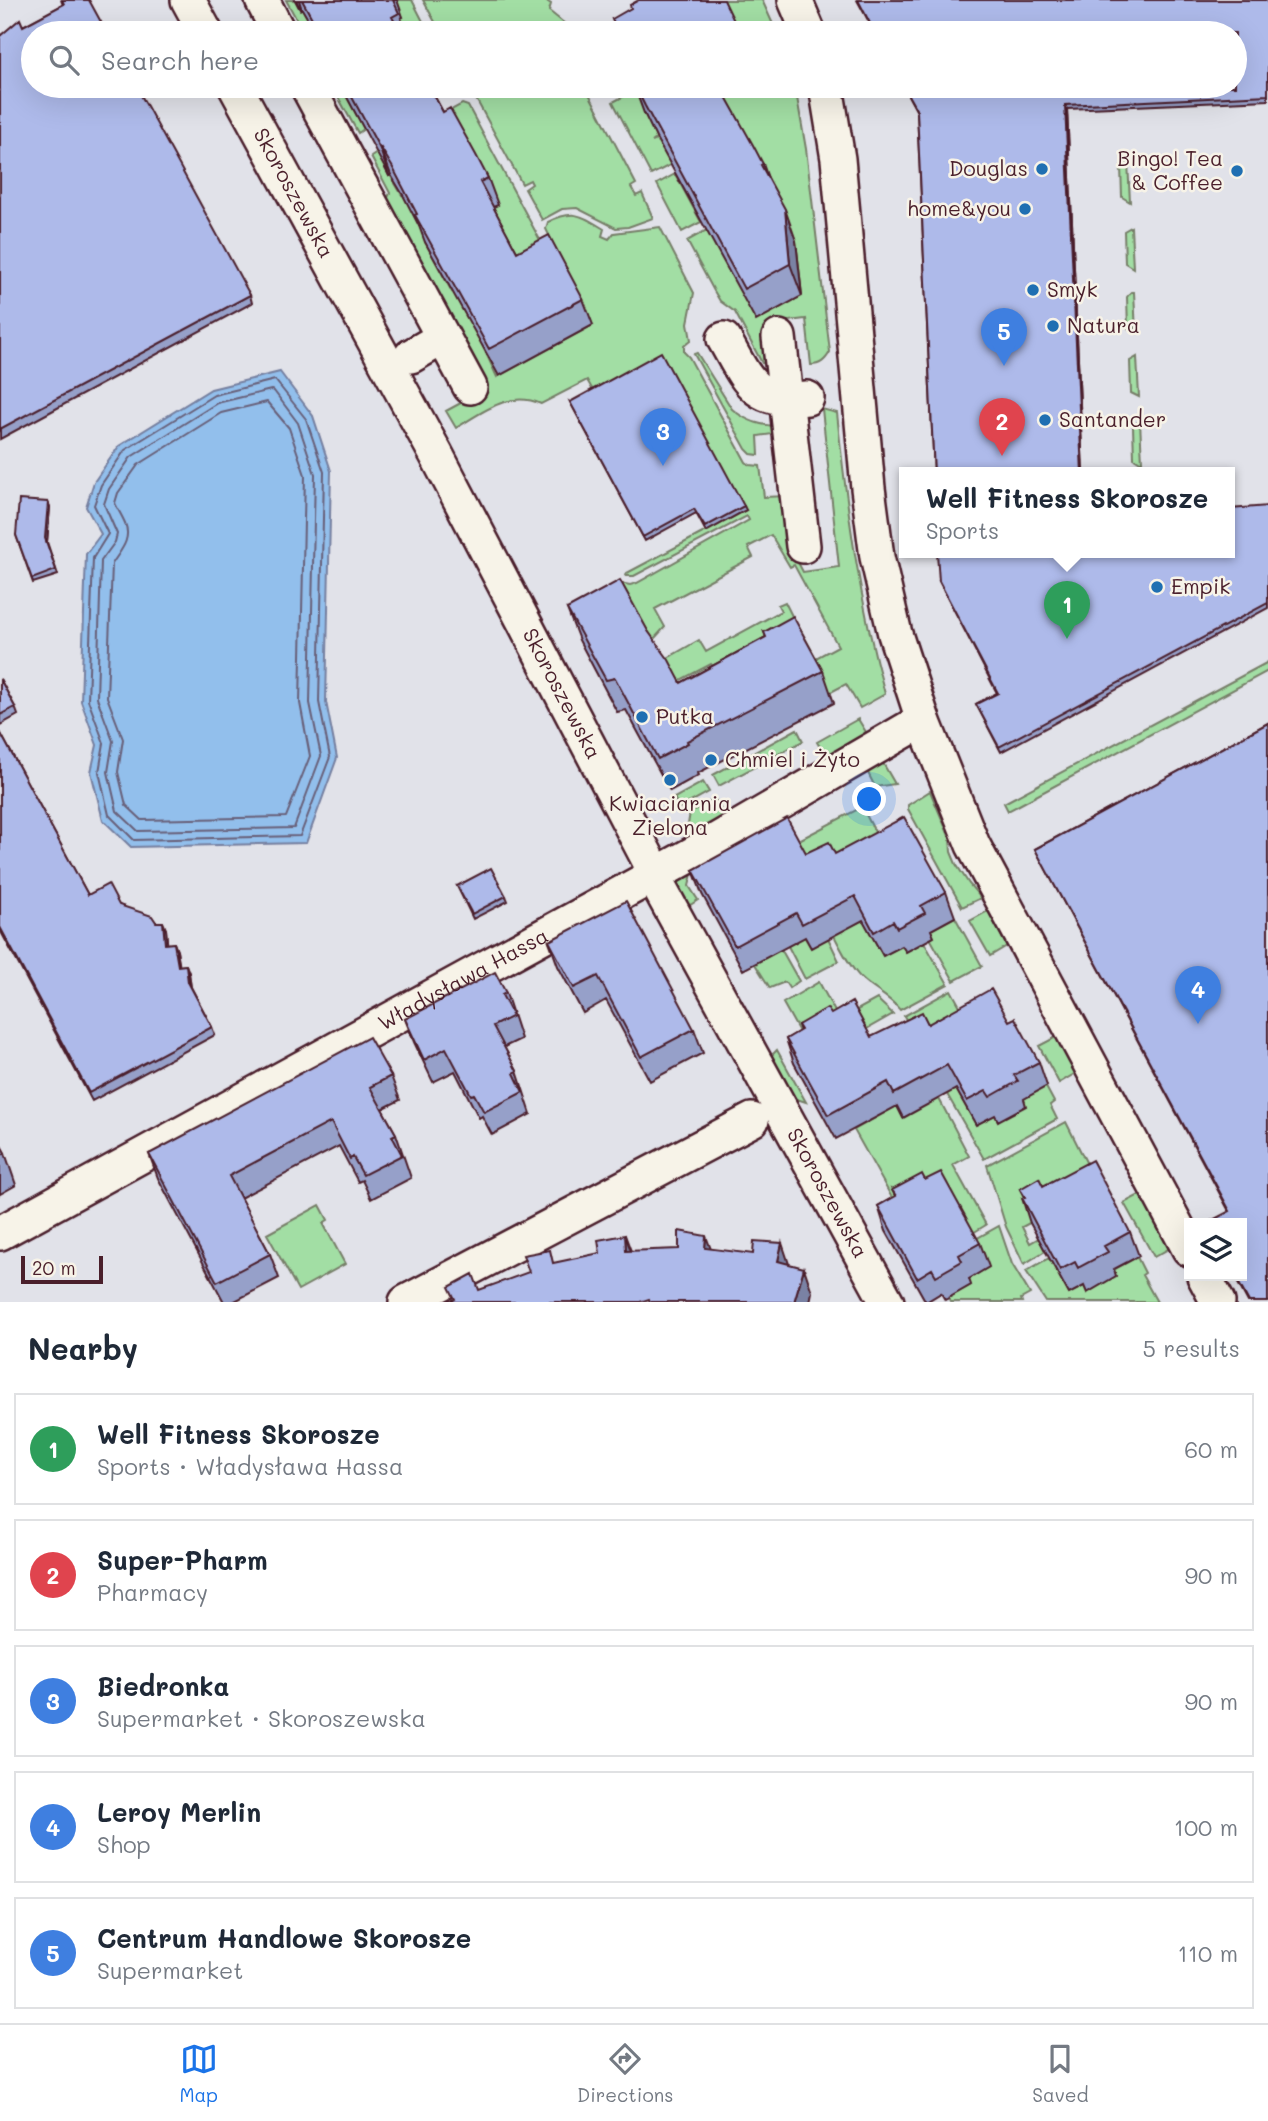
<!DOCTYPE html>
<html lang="en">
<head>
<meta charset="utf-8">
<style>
	body { margin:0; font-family:Mali,sans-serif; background:#f6f6f7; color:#1f2937 }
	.controls { position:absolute; right:21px; bottom:21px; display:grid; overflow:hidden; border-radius:0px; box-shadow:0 7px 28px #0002 }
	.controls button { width:63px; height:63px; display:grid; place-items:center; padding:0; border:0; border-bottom:2px solid #e0e1e3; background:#fff; color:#1f2937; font:35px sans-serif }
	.scale { position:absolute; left:21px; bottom:18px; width:82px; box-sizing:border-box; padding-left:7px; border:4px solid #4a1f2b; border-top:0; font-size:19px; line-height:24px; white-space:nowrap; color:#4a1f2b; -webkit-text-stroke:5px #f7f3e8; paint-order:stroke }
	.you { position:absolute; left:870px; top:800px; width:24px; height:24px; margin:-18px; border:5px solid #fff; border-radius:50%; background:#1a73e8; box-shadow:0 0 0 10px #1a73e833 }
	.badge { display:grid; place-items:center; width:46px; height:46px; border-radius:50%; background:#1a73e8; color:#fff; font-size:23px; font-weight:700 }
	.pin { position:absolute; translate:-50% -58px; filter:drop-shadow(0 2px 4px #0008) }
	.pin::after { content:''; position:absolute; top:37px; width:24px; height:21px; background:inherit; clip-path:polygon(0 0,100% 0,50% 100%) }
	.popup { position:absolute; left:899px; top:467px; width:336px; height:91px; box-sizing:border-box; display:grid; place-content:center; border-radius:0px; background:#fff; filter:drop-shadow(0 2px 5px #0005); font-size:23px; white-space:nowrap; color:#747a83 }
	.popup b { font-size:26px; color:#1f2937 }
	.popup::after { content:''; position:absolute; left:50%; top:100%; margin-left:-14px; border:14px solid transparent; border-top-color:#fff }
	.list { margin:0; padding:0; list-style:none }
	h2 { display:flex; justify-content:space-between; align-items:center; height:91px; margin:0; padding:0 28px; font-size:30px }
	h2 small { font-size:23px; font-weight:400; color:#747a83 }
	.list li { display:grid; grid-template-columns:46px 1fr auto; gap:21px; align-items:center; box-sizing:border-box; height:112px; margin:0 14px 14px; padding:0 14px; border:2px solid #e0e1e3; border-radius:0px }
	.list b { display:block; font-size:26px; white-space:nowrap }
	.list p { margin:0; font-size:23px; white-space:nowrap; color:#747a83 }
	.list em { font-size:23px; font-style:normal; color:#747a83 }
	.icon { flex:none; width:38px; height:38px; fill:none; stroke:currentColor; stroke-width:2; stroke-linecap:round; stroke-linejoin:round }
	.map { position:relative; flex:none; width:1268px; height:1302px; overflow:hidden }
	.search { position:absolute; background:#fff; box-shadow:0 7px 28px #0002; left:21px; right:21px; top:21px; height:77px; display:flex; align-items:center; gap:18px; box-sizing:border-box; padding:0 24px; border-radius:38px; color:#747a83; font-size:26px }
	.sheet { height:721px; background:#fff }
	nav { display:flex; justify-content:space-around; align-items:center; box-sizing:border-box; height:98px; border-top:2px solid #e0e1e3; background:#fff; font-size:19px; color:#747a83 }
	nav a { display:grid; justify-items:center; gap:4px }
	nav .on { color:#1a73e8 }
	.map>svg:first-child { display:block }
</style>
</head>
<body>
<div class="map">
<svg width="1268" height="1302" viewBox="0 0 1268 1302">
	<rect width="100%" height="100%" fill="#e1e2e9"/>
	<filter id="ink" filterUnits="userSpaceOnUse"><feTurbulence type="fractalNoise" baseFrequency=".0143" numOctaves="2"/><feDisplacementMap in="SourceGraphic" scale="14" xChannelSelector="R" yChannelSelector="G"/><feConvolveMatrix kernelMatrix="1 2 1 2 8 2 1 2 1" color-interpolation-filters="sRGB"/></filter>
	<g filter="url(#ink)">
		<!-- green -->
		<path fill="#a2dea4" stroke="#767e68" stroke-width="2" d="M286,0H295L299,8L301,7L316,33H304Z
			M394,0H412L429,33H406L398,19L403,17Z
			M423,0H545L551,4L549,11L564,23L567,33H441Z
			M717,0H762L777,33H738Z
			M332,86H341L364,129L358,133Z
			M469,86H585L636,184L631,187L636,196L642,193L653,218L628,227L616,228L577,208L562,209L542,220L525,189L532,184L530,180L522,184Z
			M713,86H795L806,149L830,352C825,361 820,365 811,365L806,319C791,321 771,321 761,335L771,365L762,363L735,312L720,301L714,291L687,241L707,230Z
			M637,89L657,138L652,142L659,139L672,164L651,175L613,102Z
			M462,104L468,106L540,240L516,258L490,209L497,205L440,116Z
			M377,153L402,195L405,194L426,240L425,242L452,292L457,290L497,377L593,325L546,229L548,222C574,209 581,215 604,229L602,236L609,239L614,233L660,227L694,293L688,323L691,340L684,346V352L689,357L746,462L750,465L760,466L764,497L787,496L792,551L803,572L839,567L822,409L837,413C847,510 859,600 885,694L860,708L846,684L829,693L799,627L816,658L838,646L794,565L790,567L771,535L748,547L753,557L655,609L665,627L653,640L620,583L630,585L637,583L749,520L747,516L634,576H626L627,573L746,510L595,394L587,380L541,404C509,390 483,412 456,428L446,411L483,391L386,202L390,193L371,157Z
			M1128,161L1130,202L1122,197L1121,166Z
			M675,174L701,222L682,232L657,184Z
			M1131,227L1133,268L1125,263L1124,231Z
			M1131,292H1134L1136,333L1128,328L1127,297Z
			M697,353L732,409C746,421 760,426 779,426L780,433L758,436L759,455L751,454L746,449L694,354Z
			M1137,357L1139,397L1131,393L1130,361Z
			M1140,421L1142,462V463L1134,458L1133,426Z
			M785,602L795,622L713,667L711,664L671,685L659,663L699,640L706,652L781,611L778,605Z
			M1268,662V671L1008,811L1004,803Z
			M858,719L869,737L828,760L817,742Z
			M797,729L803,741L719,786L713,775Z
			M880,758L895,784L875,787L865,767Z
			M703,782L709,792L680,808L674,798Z
			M930,791L950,838L951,852L956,864L969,884L981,898L962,907L908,809V805Z
			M715,799L725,817L689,836L687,831L690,812Z
			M862,807L887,855L815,878L795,842Z
			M688,867L692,874L689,886L698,900L687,907C678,888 674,884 688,867Z
			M988,911L1007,946L990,956L970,921Z
			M955,917L982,966L954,981L930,938V930Z
			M863,920L883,956L902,946L906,952L924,942L948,984L900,1010C889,996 873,990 861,978C848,965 840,946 831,930L847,928Z
			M804,936L811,948L828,938L839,961L805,979L788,946Z
			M781,949L799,981L789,988L785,982L770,988L755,964Z
			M819,982L847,1034L808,1048L783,1003Z
			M951,990L972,1028L918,1041L904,1016Z
			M877,999L893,1014L863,1031L846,1016Z
			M1056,1037L1076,1073L1059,1083L1039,1046Z
			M777,1050L806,1102L790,1097L770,1060L771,1056Z
			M953,1084L976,1125L995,1115L998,1121L1023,1099L1046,1087L1054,1102L1050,1105L1057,1119L984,1159L944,1089Z
			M936,1093L969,1156L953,1165L986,1225L971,1234L901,1214L854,1130L897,1106L903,1117L920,1108Z
			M1066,1122L1098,1186L1022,1227L1030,1243L1039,1238L1045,1251L1024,1264L1006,1227L987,1165Z
			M1141,1194L1170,1248L1154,1257L1124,1203Z
			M320,1205L328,1220L323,1223L345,1264L298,1290L267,1234Z
			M999,1226L1012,1264L1030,1294L1021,1299L1022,1302H950L948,1298L971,1285L968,1279L988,1267L974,1240Z
			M1137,1257L1145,1273L1142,1275L1157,1302H1046L1026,1271L1049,1258L1069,1294Z"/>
		<!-- water -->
		<path fill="#92bfec" stroke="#757f9f" stroke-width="2" d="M280,372L313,416L331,471L326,702L337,758L306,843L131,847L103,820L91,772L97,745L81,701L86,554L101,534L86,507L94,482L119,446L211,389Z"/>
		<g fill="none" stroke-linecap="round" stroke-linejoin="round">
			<!-- shore -->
			<path stroke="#675f78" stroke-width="2" d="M275,380L306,419L324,472L319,702L330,757L300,836L134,840L109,815L99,772L104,743L88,700L93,558L108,534L94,505L101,485L125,450L214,395Z
				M271,390L274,391L298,423L315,474L310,703L321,756L294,828L138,831L117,811L108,772L113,741L97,698L101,561L115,542L117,534L104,504L109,489L131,457L217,403Z
				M267,402L289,428L305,475L300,703L310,756L286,817L142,820L126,805L118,772L123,739L107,697L112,564C120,551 132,540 125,523C122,516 118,510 115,503L118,493L138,465L221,413Z"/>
			<!-- minor casing -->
			<g stroke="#4a1f2b" stroke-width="38">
				<g id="minor">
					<path d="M188,0L206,33"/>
					<path d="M262,0L279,33"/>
					<path d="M795,0L809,33"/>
					<path id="s1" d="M235,86L436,454L656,874L660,889L887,1302"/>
					<path d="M307,86L470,387"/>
					<path d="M826,86L838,159L868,488L877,557L895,634L923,720L973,845L1189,1249"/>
					<path d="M779,337L803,546"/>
					<path d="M724,339C747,379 753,404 807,398"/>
					<path d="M411,356L442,338"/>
					<path id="s2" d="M0,1233L691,855L923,720"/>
					<path d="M1204,1276L1218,1302"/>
					<path d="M406,1302L752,1120"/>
				</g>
			</g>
			<!-- minor -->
			<use href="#minor" stroke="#f7f3e8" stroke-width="33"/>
		</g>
		<!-- wall -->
		<path fill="#96a0c9" stroke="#4a1f2b" stroke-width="2" d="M61,0L250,295L252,303L0,439V36L23,26L63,5Z
			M295,0H397L403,17L401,18L407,33H316L301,7L300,9Z
			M857,0H1268V100L1067,109L1083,473H934L917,112L903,86H1235V33H875Z
			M612,19L736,25L739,33H617Z
			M341,86H429L443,112L488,178L498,205L493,207L517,252L583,299L593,325L499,376L425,242L419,226L403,195L391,175L389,176Z
			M634,86L763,164L769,181L796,241L802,296L756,321L656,138L644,113Z
			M570,402L744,506L746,510L706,532L696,513L645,541Z
			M48,502L50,507L47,542L58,575L33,583L16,535Z
			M1268,506V608L1001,752L976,704L997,693L939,581Z
			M567,609L648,631L681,683L766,637L764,632L823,671L834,703L698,773L699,775L670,791L626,710L617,712L579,640Z
			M0,679L15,707L18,715L0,725Z
			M1268,723V1302H1248L1234,1276H1242L1229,1211L1035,849Z
			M0,732L88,895L119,905L156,922L166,929L167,944L174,943L177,951L179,966L186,965L189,973L191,987L212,1027L215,1035L92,1101L0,930Z
			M806,853L835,854L946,892L955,917L931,930L934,937L906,952L902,946L883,956L863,920L811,948L805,937L743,970L702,894L693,870Z
			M457,886L506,896L508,901L473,919Z
			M549,941L694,1029L703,1053L650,1081L606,1000L583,1013L558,966Z
			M506,993L521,1039L504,1047L517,1071L531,1114L492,1135L482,1116L479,1118L455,1071L433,1082L414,1042L405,1019Z
			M831,1014L871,1037L1009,1021L1039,1062L1047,1086L1024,1099L1026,1106L998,1121L995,1115L976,1125L956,1089L903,1118L897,1106L836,1139L794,1063L786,1039L800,1031L798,1025Z
			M391,1076L400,1100L382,1109L396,1134L411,1178L371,1199L362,1180L358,1182L339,1146L240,1198L270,1254L279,1278L233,1302H224L158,1178L149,1154Z
			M0,1144L5,1153L16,1185L0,1194Z
			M1043,1186L1130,1232L1139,1256L1114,1269L1116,1276L1087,1293L1084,1286L1069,1294L1030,1223L1022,1198L1024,1197L1020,1189Z
			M892,1190L980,1243L989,1267L969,1279L971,1285L945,1300L941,1293L926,1302L886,1231L878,1206L895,1196Z"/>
		<!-- shaded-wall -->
		<path fill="#7a82a4" stroke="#4a1f2b" stroke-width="2" d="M296,0H299L301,7L300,9Z
			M1065,105L1067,109L1083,473H1082Z
			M381,148L391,175L389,176L380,149Z
			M785,209L796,241L802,296L790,264Z
			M48,502L50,507L47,542L45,538Z
			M163,922L166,929L168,952L165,944Z
			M174,943L177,951L181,974L178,966Z
			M186,965L189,973L191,990L188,982Z
			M625,1235L634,1259L626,1251Z
			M706,1236L715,1260L705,1248Z
			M782,1243L790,1267L778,1261Z
			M804,1268L812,1292L810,1302H794Z"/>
		<!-- building -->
		<path fill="#aebaea" stroke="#4a1f2b" stroke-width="2" d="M62,0H89L107,33H33V86H136L250,295L0,429V36L20,19L23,26L64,4Z
			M302,0H393L399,13L392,17L401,33H320Z
			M639,0H724L736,25L720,33H620L612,19L631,8L630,5Z
			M858,0H1268V95L1065,105L1082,473H934L917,111L903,86H1235V33H875Z
			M346,86H429L443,112L450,108L476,155L488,178L480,182L517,252L549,235L583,299L489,349L415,215L417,214L393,168L381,148L380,149Z
			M635,86H720L753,145L763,164L761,165L785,209L790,264L744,289L645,106Z
			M661,352L744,506L705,527L694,509L643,537L570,402Z
			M19,500L48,502L45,538L56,570L32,579L16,535Z
			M1268,506V603L999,747L976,704L998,693L939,581L937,553H1230V509Z
			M620,580L648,631L669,660L681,683L766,637L764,632L793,616L823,671L687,741L688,743L658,759L615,678L606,680L567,609Z
			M0,679L15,707L0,715Z
			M1268,723V1302H1249L1235,1276H1242V1223H1207L1230,1211L1035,849Z
			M0,732L88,895L108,884L119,905L152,916L156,922H163L165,944L174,943L178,966L186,965L188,982L212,1027L89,1093L0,927Z
			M904,817L946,892L921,906L925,913L897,928L893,921L874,932L855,896L802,924L796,913L735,946L693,870L787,818L806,853L829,842L835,854Z
			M491,868L506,896L472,914L457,886Z
			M626,901L694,1029L641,1057L598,976L574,988L549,941Z
			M495,972L506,993L502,995L513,1016L493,1026L517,1071L514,1073L523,1092L484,1112L474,1094L471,1095L446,1048L424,1060L405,1019Z
			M991,989L1009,1021L1015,1018L1039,1062L1014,1075L1018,1081L990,1097L986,1091L967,1101L947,1065L894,1094L888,1082L828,1115L786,1039L801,1030L798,1025L827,1008L831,1014L852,1002L871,1037L922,1012L928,1024Z
			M369,1037L391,1076L370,1087L396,1134L392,1136L402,1155L363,1175L353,1157L350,1159L331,1122L229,1176L270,1254L217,1282L149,1154Z
			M0,1144L5,1153L0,1156Z
			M1092,1160L1130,1232L1104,1246L1108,1252L1078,1268L1075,1262L1060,1270L1022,1198L1025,1197L1020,1189L1039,1178L1043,1186Z
			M941,1172L980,1243L959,1255L962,1261L936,1276L932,1269L917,1278L878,1206L896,1196L892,1190L922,1174L925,1180Z
			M679,1231L706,1236L705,1248L753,1254L754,1241L782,1243L778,1261L804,1268L794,1302H650L649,1299L640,1302H449L455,1299L449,1287L473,1274L479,1290L529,1272L523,1255L550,1250L553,1263L600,1253L598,1240L625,1235L626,1251L679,1249Z"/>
	</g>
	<!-- markers -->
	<g fill="#1f6fb2" stroke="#f7f3e8" stroke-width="2.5">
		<circle cx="1042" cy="169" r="7"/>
		<circle cx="1237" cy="171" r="7"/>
		<circle cx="1025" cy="209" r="7"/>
		<circle cx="1033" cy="290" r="7"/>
		<circle cx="1053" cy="326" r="7"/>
		<circle cx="1045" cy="420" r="7"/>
		<circle cx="1157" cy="587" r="7"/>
		<circle cx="642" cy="717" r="7"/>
		<circle cx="711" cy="760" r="7"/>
		<circle cx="670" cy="780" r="7"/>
	</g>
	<g text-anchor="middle" stroke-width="5" stroke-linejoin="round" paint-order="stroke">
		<!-- poi labels -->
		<g font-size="21" fill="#4a1f2b" stroke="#f7f3e8" text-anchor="start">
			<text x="1223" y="166" text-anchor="end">Bingo! Tea<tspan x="1223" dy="24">&amp; Coffee</tspan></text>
			<text x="1028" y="176" text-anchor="end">Douglas</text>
			<text x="1011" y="216" text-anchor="end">home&amp;you</text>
			<text x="1047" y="297">Smyk</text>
			<text x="1067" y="333">Natura</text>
			<text x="1059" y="427">Santander</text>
			<text x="1171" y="594">Empik</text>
			<text x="656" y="724">Putka</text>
			<text x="725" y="767">Chmiel i Żyto</text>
			<text x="670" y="811" text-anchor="middle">Kwiaciarnia<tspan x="670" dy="24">Zielona</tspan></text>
		</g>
		<!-- street labels -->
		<g font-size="21" fill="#4a1f2b" stroke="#f7f3e8">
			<text dy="7" stroke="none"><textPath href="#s1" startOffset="122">Skoroszewska</textPath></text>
			<text dy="7" stroke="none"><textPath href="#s1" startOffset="690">Skoroszewska</textPath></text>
			<text dy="7" stroke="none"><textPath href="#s2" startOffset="528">Władysława Hassa</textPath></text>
			<text dy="7" stroke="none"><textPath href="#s1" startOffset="1256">Skoroszewska</textPath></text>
		</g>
	</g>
</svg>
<div class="controls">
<button><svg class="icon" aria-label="layers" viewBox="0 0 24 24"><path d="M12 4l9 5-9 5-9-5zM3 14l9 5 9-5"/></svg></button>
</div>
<div class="scale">20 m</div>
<div class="you"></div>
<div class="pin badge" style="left:1067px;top:639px;background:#2e9e5b">1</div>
<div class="popup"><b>Well Fitness Skorosze</b>Sports</div>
<div class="pin badge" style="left:1002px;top:456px;background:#e0444e">2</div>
<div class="pin badge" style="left:663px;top:466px;background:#3f7fe0">3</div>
<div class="pin badge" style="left:1198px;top:1024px;background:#3f7fe0">4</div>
<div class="pin badge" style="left:1004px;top:366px;background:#3f7fe0">5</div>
<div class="search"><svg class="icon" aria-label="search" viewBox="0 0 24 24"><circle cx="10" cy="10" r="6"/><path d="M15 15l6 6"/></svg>Search here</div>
</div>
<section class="sheet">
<h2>Nearby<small>5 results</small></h2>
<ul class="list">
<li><span class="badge" style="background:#2e9e5b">1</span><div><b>Well Fitness Skorosze</b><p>Sports · Władysława Hassa</p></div><em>60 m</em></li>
<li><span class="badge" style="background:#e0444e">2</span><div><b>Super-Pharm</b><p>Pharmacy</p></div><em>90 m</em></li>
<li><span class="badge" style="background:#3f7fe0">3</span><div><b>Biedronka</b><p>Supermarket · Skoroszewska</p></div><em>90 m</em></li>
<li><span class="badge" style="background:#3f7fe0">4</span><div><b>Leroy Merlin</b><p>Shop</p></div><em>100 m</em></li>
<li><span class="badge" style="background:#3f7fe0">5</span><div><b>Centrum Handlowe Skorosze</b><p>Supermarket</p></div><em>110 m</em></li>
</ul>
</section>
<nav>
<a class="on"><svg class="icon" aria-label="map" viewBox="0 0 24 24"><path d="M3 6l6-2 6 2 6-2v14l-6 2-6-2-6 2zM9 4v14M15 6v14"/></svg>Map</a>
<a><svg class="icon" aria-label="directions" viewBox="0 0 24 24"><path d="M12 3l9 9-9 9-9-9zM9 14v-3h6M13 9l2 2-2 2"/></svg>Directions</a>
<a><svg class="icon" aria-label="saved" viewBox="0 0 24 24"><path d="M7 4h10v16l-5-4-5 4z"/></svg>Saved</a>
</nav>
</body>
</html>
